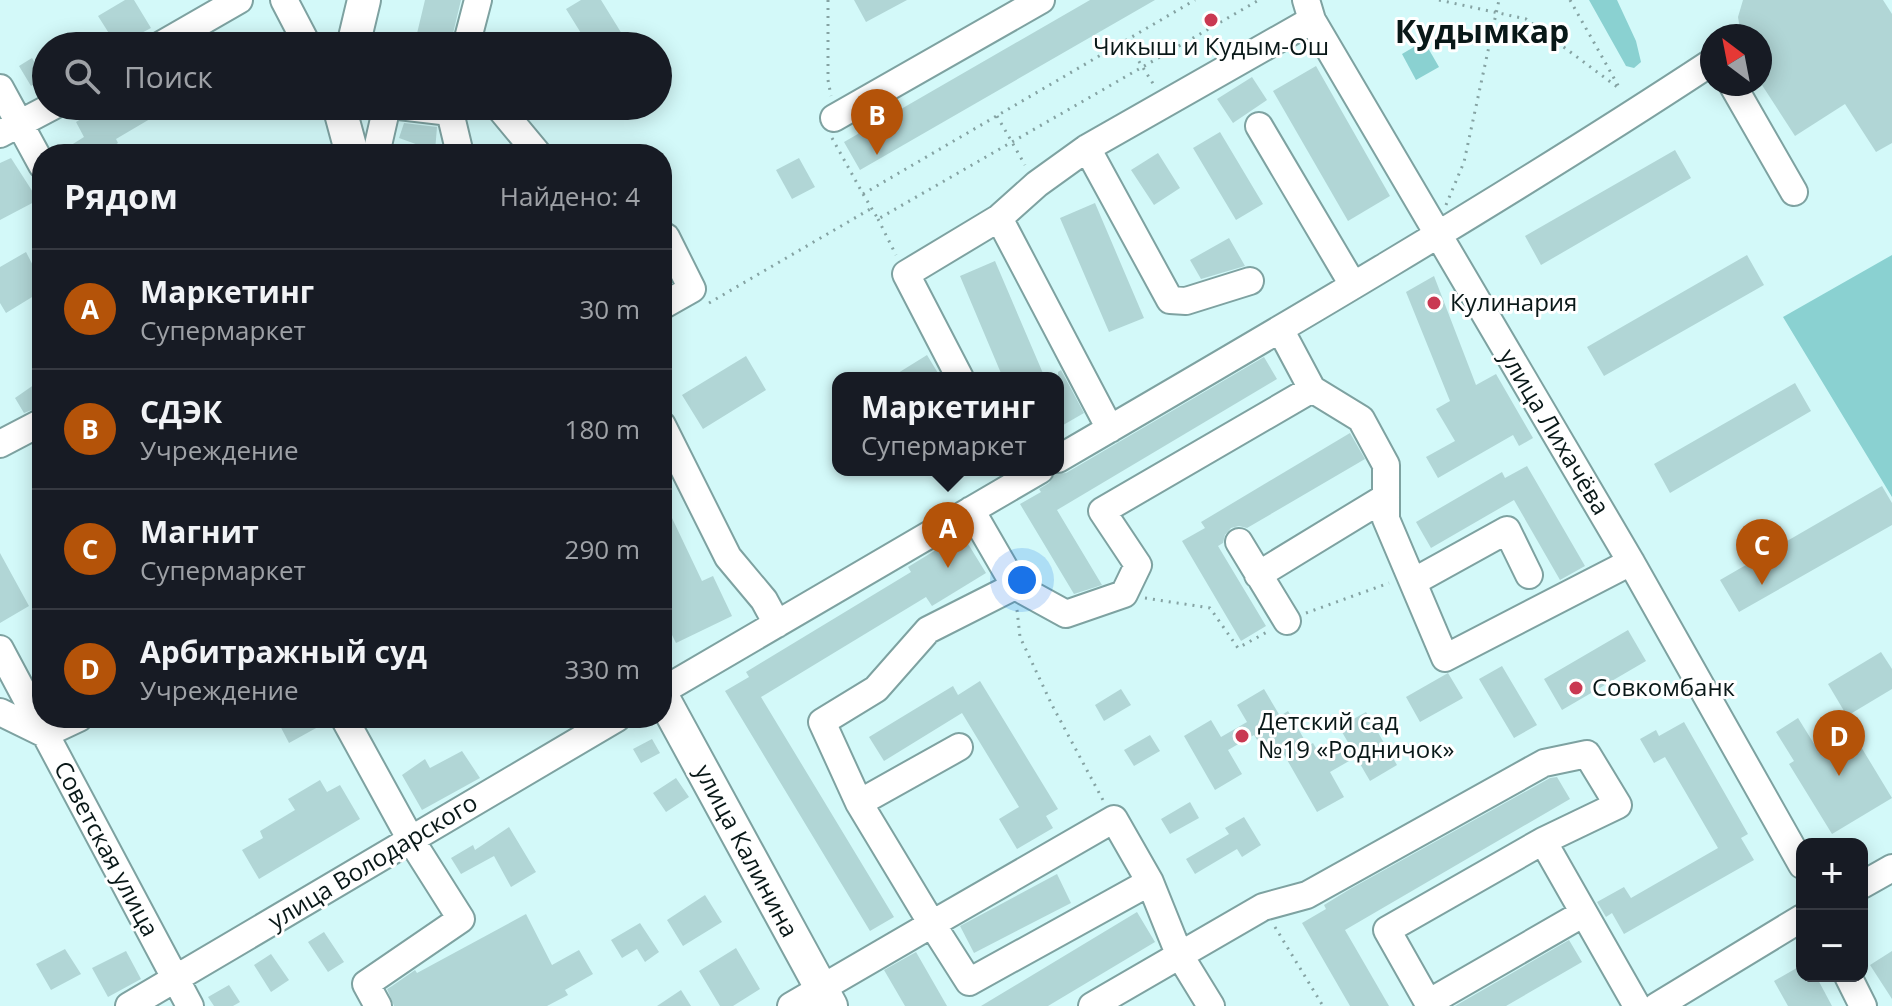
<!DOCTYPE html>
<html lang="ru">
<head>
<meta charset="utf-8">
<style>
	body { margin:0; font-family:"Open Sans",sans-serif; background:#242831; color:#f1f3f6 }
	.controls { position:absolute; right:24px; bottom:24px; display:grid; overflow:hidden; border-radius:16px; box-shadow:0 4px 20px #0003 }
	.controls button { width:72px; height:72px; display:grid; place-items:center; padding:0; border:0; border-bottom:2px solid #363941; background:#171b24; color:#f1f3f6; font:40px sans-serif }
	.compass { position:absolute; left:1700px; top:24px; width:72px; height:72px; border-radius:50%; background:#171b24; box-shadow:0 4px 20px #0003; rotate:328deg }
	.you { position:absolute; left:1022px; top:580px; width:28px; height:28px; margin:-20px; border:6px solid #fff; border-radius:50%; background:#1a73e8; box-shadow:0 0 0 12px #1a73e833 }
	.badge { display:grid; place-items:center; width:52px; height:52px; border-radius:50%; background:#b45309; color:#fff; font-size:26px; font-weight:700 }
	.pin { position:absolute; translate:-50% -66px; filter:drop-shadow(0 2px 4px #0008) }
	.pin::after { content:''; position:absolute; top:42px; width:28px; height:24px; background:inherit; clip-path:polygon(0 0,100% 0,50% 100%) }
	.popup { position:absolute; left:832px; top:372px; width:232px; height:104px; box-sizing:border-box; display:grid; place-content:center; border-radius:16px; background:#171b24; filter:drop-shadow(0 2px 6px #0005); font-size:26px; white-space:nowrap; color:#9ea1a6 }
	.popup b { font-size:30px; color:#f1f3f6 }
	.popup::after { content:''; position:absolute; left:50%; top:100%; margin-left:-16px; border:16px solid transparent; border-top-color:#171b24 }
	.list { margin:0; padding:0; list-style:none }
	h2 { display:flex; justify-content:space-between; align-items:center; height:104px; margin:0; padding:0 32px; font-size:34px }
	h2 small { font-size:26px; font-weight:400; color:#9ea1a6 }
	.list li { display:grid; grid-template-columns:52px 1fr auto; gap:24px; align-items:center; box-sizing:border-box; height:120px; padding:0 32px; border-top:2px solid #363941 }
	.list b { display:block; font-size:30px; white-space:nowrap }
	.list p { margin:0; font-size:26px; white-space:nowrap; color:#9ea1a6 }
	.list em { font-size:26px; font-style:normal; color:#9ea1a6 }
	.icon { flex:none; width:44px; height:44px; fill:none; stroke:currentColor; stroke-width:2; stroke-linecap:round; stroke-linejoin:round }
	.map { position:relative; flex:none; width:1892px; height:1006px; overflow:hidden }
	.search { position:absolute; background:#171b24; box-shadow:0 4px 20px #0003; left:32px; top:32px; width:640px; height:88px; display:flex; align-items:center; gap:20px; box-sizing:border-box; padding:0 28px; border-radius:44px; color:#9ea1a6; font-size:30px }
	.panel { position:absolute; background:#171b24; box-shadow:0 4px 20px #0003; left:32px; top:144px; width:640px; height:584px; border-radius:32px }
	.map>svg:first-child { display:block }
</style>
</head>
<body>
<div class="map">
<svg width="1892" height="1006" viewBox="0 0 1892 1006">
	<rect width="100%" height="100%" fill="#d3f9f9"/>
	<!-- green -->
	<path fill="#8ad1d1" d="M1589,0H1617L1636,41L1641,62L1634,68L1626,66Z
		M1424,41L1439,67L1416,80L1402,54Z
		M1892,255V497L1783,317Z"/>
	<!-- building -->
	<path fill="#b1d6d6" d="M125,0H134L151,28L117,46L98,16Z
		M425,0H461L450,46H414Z
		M581,0H601L622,34L603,46H589L566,9Z
		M854,0H907L866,22Z
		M1090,0H1155L860,170L844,142Z
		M1743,0H1883L1892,14V143L1876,152L1845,104L1795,136L1760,82V36H1741L1738,17Z
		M32,58L44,78L31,86L19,66Z
		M1316,66L1390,196L1348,221L1273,91Z
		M1252,77L1267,100L1233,123L1217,99Z
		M102,106H172L116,139L118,143L101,154H57L84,137L76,122Z
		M404,123L437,127L435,151L399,138Z
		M1220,132L1263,204L1236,220L1193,148Z
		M1675,150L1691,178L1541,265L1525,236Z
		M1158,153L1180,188L1154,205L1131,170Z
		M11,158L38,200L0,220V163Z
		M799,158L815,187L792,199L776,170Z
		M1095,203L1144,318L1109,332L1060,218Z
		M1229,238L1245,266L1201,279L1190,260Z
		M26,252L42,283V291L6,313L0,303V267Z
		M1747,255L1764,285L1604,376L1587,347Z
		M995,261L1045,378H1003L960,276Z
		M1434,276L1476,385L1496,374L1533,438L1519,446L1513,435L1438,478L1426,457L1455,441L1436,409L1450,401L1406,292Z
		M927,355L941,378H890Z
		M746,356L766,390L703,429L682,395Z
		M1264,357L1277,379L1057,510L1102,585L1074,594L1020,504L1041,492L1039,489L1049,483L1055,474L1066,473Z
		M1061,370L1084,413L1058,428V372Z
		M38,382L42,390V406L24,413L15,398Z
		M1795,383L1811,411L1670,493L1654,464Z
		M1350,433L1365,459L1247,528L1239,526L1231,528L1225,535L1223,543L1218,546L1266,626L1241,641L1182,541L1205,528L1201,522Z
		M1527,466L1585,566L1560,580L1514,500L1431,548L1416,522L1502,472L1505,478Z
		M1882,486L1892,503V525L1739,612L1720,580Z
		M662,497L702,581L713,576L732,616L676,643L662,615Z
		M962,534L986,573L932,606L926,597L761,697L894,917L870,931L725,691L749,677L746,672L911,572L908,567Z
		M0,553L29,606L0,623Z
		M1628,630L1646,661L1562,710L1544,679Z
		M1881,652L1892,669V689L1847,716L1828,684Z
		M1502,666L1537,725L1514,738L1479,679Z
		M1448,673L1463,698L1420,722L1406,697Z
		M980,681L1058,809L1046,816L1053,828L1017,849L999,819L1019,807L962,713L884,761L869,737L953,686L958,695Z
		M1121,689L1131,705L1104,721L1095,705Z
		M1264,689L1280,716L1288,711L1308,746L1313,743L1322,759L1349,744L1339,727L1366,712L1397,765L1370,781L1356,757L1330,772L1344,797L1317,812L1282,751L1269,759L1254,735L1228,750L1242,774L1215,790L1184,736L1211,720L1221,737L1247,722L1237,705Z
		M276,718H313L318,727L289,743Z
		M1798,718L1816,747L1849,727L1892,798L1832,834L1789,764L1794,761L1776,732Z
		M1684,722L1748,834L1741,838L1754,860L1624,934L1612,913L1606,917L1597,902L1624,887L1631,898L1718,848L1665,757L1654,763L1640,739L1656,730L1659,736Z
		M1150,735L1160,751L1134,766L1124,750Z
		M652,739L660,753L641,763L633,749Z
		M462,751L480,778L422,810L402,775L425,759L430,768Z
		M1557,777L1570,799L1345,930L1389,1006H1350L1302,923L1326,909L1324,905L1350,889L1550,778Z
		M676,778L689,797L666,812L653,793Z
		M320,780L327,792L340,785L360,819L259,879L242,850L263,838L260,831L295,810L288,799Z
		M1190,802L1199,818L1170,834L1161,819Z
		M1244,817L1261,845L1242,857L1237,849L1195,874L1186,859L1229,834L1225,828Z
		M509,827L536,872L511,887L494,856L461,874L451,858L473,845L475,850Z
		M1057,874L1071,903L974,953L960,926Z
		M705,895L722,922L683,946L667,920Z
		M1137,912L1155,942L1048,1006H981Z
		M526,914L552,965L579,950L593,974L565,990L568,995L547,1006H394L387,989L392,986L415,970L417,973Z
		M640,923L659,952L645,962L637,949L622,958L611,940Z
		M324,932L344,962L328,972L308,942Z
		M1569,940L1582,962L1506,1006H1455Z
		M736,948L760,989L733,1006H720L699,971Z
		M65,949L81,974L51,990L36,964Z
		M126,951L141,979L108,997L92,968Z
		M1892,951V999L1870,965Z
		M916,952L947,1006H905L884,970Z
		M271,954L289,980L271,992L254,965Z
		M1802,965V976H1816L1832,1006H1788L1774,981Z
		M229,985L240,1002L233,1006H214L208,997Z
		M681,990L691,1006H657Z"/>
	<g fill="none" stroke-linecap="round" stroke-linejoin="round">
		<!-- minor casing -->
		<g stroke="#7ea2a1" stroke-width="30">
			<path id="minor" d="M284,0L308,46
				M1306,0L1312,20L1631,562L1802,865
				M159,46L239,0
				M466,46L478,0
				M1732,84L1794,192
				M0,88L42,165
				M399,106L450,112L451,106
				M498,106L538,154
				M450,112L460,154
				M834,118L1041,0
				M1259,126L1353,285
				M0,134L53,106
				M1087,148L1170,300L1186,301L1250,281
				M376,154L387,106
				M999,218L1110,429
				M662,238L666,237L692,289L662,306
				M960,378L906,274L999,218L1037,184L1087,148L1312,20
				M1312,389L1361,419L1386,465V519L1445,658L1631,562
				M662,425L728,557L764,600L777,624
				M0,444L42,422
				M1058,459C1278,331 1499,202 1712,62
				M971,510L1015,586L1066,614L1124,594L1138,565L1102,511L1312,389L1280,329
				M1239,542L1287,621
				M1258,575L1386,497
				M1413,582L1507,530L1529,575
				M1015,586L928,630L876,689L822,722L859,803L932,924L1114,819L1150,882
				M0,649L190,1006
				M662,691L1040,470
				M0,712L45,734
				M344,718L411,840L461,919L366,984L378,1006
				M45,734L79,718
				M859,803L959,747
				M1862,885L1892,868
				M1848,976L1863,1006
				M1428,1003L1584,913
				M129,1006L617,718
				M791,1006L932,924L969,982L1150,882L1179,954L1211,1006
				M1092,1006L1263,907L1307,895L1544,763L1587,754L1618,805L1543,841L1637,1006
				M1430,1006L1387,930L1543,841
				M1657,1006L1802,918"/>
		</g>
		<!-- major casing -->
		<g stroke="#7ea2a1" stroke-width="36">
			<path id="major" d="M353,46L364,0
				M339,106L352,154
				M662,696L831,1006"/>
		</g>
		<!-- path -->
		<path stroke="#85a3a3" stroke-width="3" stroke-dasharray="2 6" stroke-linecap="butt" d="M828,0V80L831,96
			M1439,0L1526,19L1620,89
			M1570,0L1619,87
			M1126,41L1154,85
			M997,116L1025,165
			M832,138L863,194L1195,0
			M863,194L878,219L1259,0
			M1446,205L1464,162L1499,0
			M878,219L896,255
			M709,303L872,208
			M1145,598L1210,608L1238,648L1267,632
			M1017,610L1020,637L1052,705L1104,802
			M1306,613L1389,583
			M1275,927L1323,1006"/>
		<!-- minor -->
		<use href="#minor" stroke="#fff" stroke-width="26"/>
		<!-- major -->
		<use href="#major" stroke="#fff" stroke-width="32"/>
	</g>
	<!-- markers -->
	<g fill="#c93952" stroke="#fff" stroke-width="3">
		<circle cx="1211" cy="20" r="8"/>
		<circle cx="1434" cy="303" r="8"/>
		<circle cx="1576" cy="688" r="8"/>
		<circle cx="1242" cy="736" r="8"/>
	</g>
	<g text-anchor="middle" stroke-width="6" stroke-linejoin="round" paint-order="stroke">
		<!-- poi labels -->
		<g font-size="24" fill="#091818" stroke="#fff" text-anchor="start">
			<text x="1211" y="55" text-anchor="middle">Чикыш и Кудым-Ош</text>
			<text x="1450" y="311">Кулинария</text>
			<text x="1592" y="696">Совкомбанк</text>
			<text x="1258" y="730">Детский сад<tspan x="1258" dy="28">№19 «Родничок»</tspan></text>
		</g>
		<!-- street labels -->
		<g font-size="24" fill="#091818" stroke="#fff">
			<text transform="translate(1554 432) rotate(59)" y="8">улица Лихачёва</text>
			<text transform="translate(106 849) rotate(62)" y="8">Советская улица</text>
			<text transform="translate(746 851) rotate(62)" y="8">улица Калинина</text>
			<text transform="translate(373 862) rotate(-31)" y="8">улица Володарского</text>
		</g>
		<!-- district labels -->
		<g font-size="32" font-weight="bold" fill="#091818" stroke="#fff">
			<text x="1482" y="43">Кудымкар</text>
		</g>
	</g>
</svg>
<div class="controls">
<button>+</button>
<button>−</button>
</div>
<svg class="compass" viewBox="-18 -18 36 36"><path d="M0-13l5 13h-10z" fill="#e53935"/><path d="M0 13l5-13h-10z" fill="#9ea1a6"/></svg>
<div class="you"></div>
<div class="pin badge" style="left:948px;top:568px">A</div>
<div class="popup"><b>Маркетинг</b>Супермаркет</div>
<div class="pin badge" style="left:877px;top:155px">B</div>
<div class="pin badge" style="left:1762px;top:585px">C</div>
<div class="pin badge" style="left:1839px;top:776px">D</div>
<div class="search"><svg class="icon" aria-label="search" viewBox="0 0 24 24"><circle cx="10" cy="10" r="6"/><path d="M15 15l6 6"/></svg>Поиск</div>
<section class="panel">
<h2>Рядом<small>Найдено: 4</small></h2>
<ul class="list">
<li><span class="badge">A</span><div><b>Маркетинг</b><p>Супермаркет</p></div><em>30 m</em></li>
<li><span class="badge">B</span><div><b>СДЭК</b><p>Учреждение</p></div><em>180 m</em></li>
<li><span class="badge">C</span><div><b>Магнит</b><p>Супермаркет</p></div><em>290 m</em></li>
<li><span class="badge">D</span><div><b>Арбитражный суд</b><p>Учреждение</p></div><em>330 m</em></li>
</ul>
</section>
</div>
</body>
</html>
